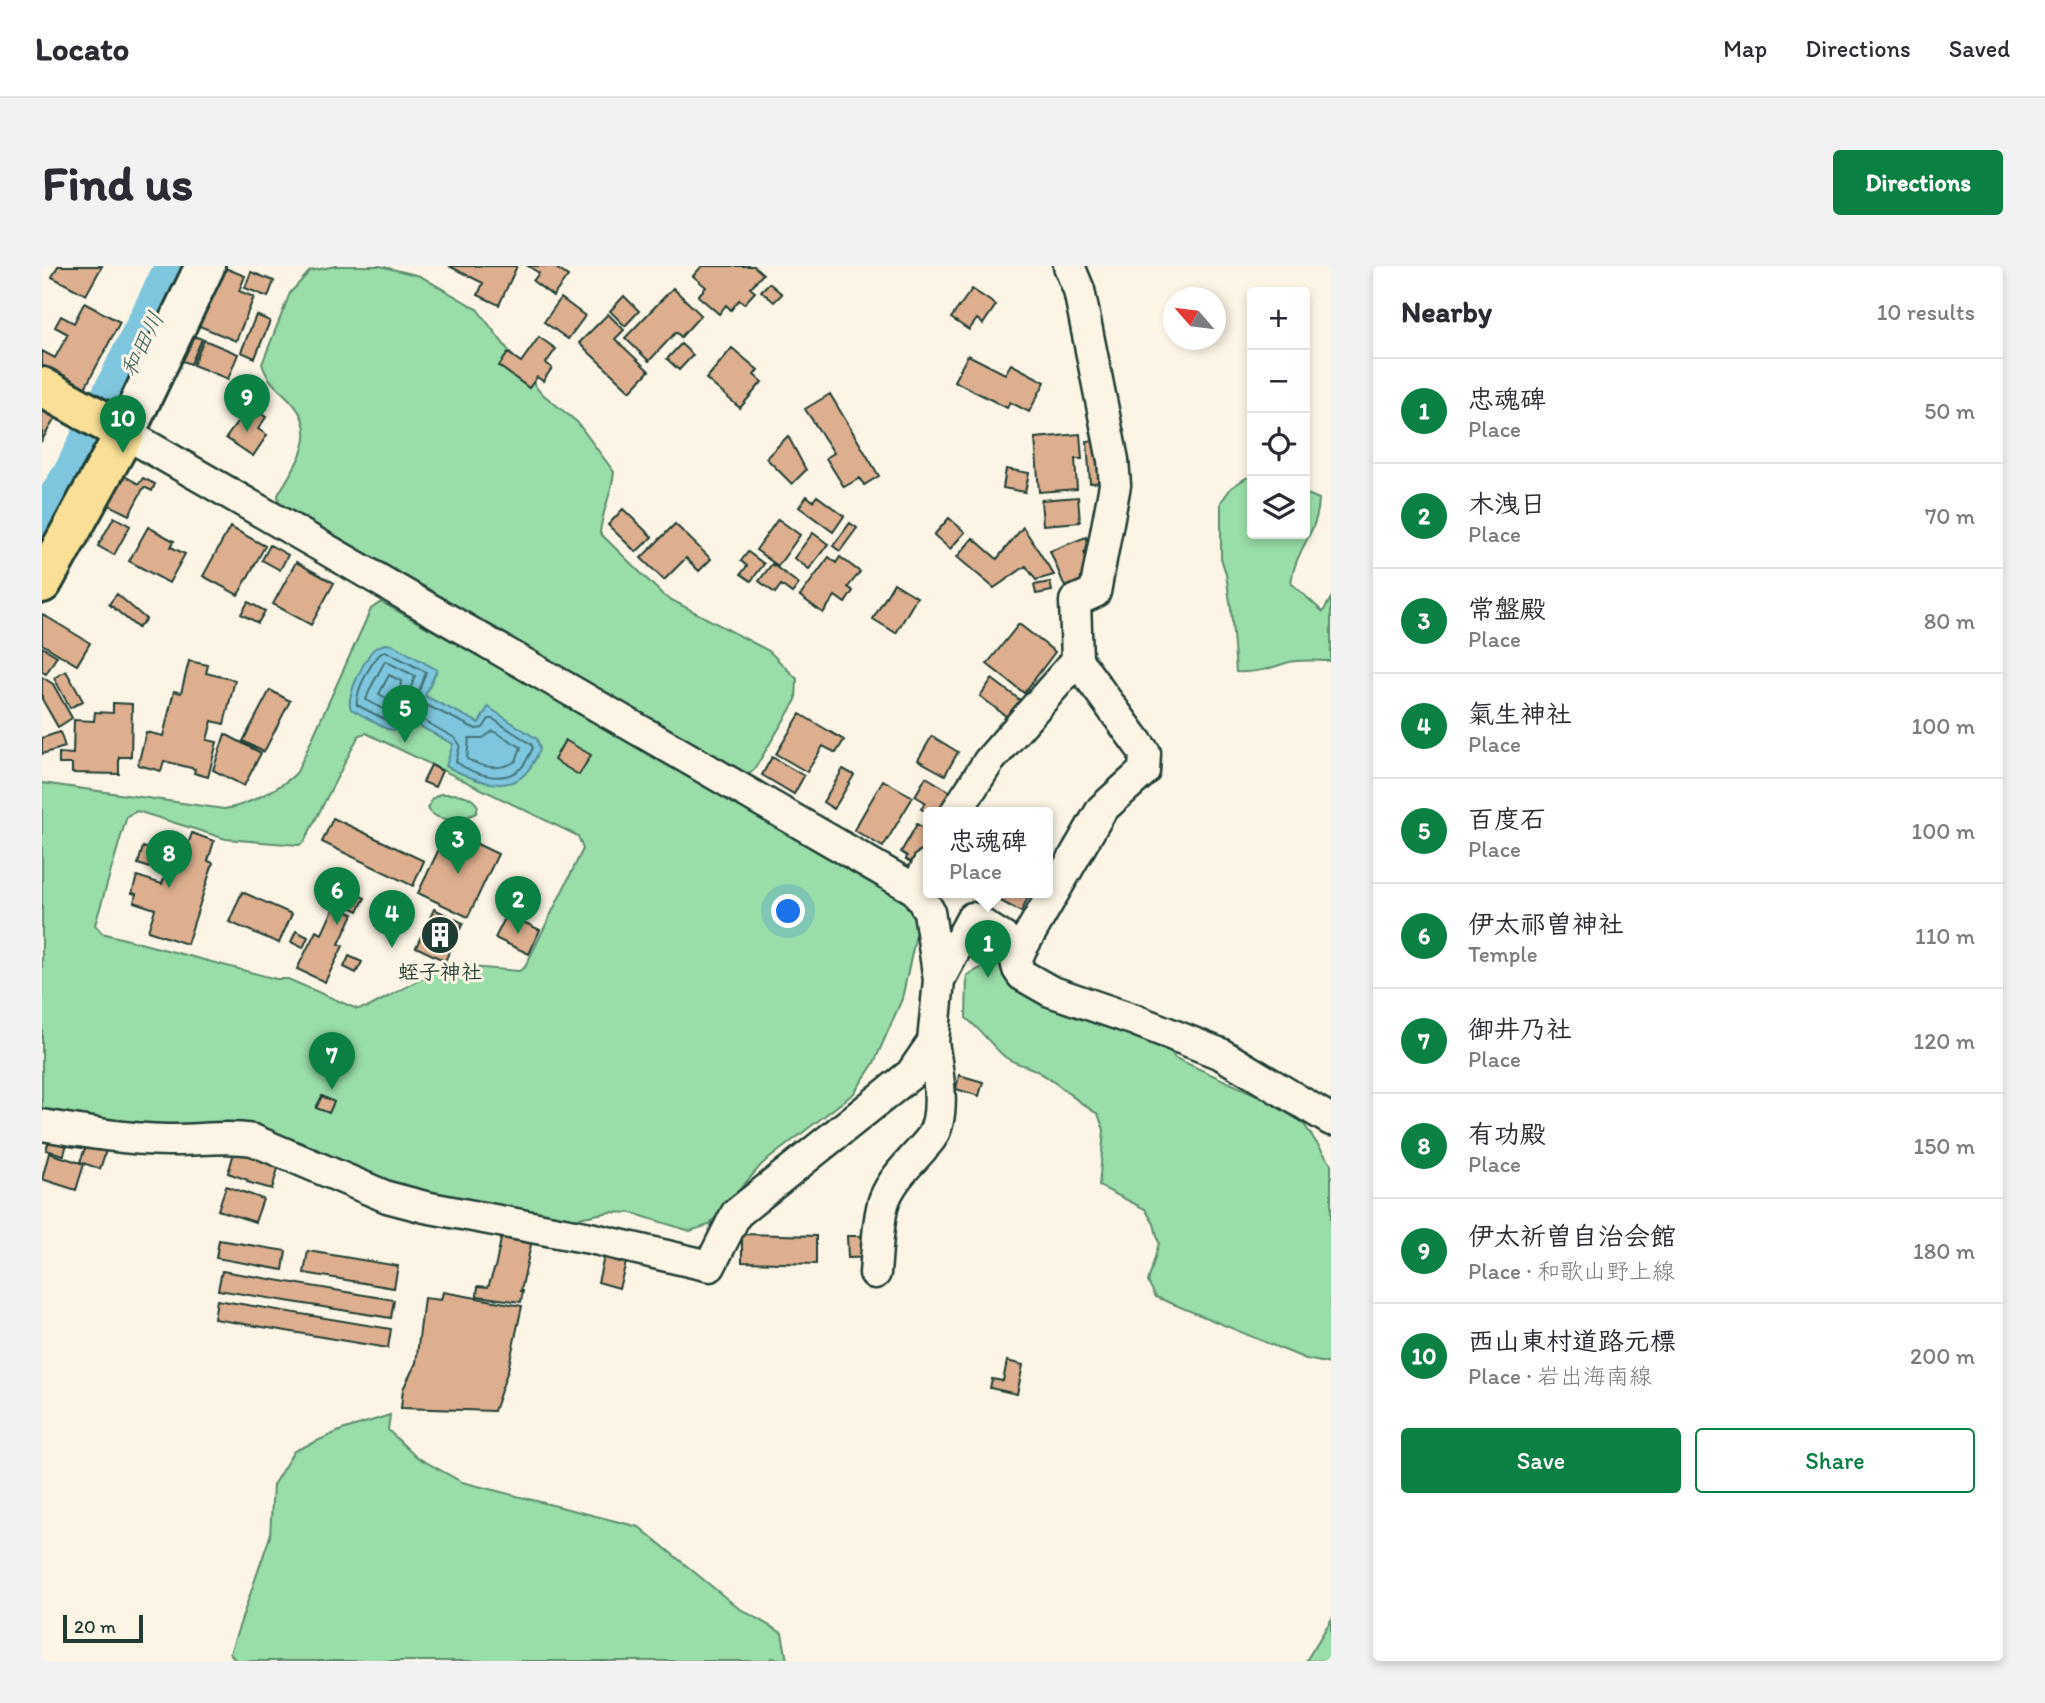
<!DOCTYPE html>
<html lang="en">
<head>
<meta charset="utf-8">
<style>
	body { margin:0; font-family:Itim,"Klee One",sans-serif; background:#f2f2f3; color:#2b2b33 }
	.controls { position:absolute; right:21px; top:21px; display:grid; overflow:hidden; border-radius:7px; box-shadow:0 4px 10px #0003 }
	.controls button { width:63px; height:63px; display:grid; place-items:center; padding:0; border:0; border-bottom:2px solid #e1e1e2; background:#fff; color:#2b2b33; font:35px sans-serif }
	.compass { position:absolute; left:1121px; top:21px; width:63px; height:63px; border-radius:50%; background:#fff; box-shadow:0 4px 10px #0003; rotate:298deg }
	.scale { position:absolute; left:21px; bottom:18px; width:80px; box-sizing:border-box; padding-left:7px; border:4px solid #1f3d34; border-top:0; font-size:19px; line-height:24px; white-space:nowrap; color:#1f3d34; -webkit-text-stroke:5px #fcf5e5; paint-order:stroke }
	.you { position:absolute; left:747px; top:646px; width:24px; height:24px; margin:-18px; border:5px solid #fff; border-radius:50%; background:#1a73e8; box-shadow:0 0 0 10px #1a73e833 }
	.badge { display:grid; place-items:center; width:46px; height:46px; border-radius:50%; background:#0b8043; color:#fff; font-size:23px; font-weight:700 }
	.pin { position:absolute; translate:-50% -58px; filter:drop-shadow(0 2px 4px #0008) }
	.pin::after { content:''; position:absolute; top:37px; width:24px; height:21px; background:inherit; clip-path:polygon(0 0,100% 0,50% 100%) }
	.popup { position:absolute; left:881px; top:541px; width:130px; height:91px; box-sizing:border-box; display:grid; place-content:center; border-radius:7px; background:#fff; filter:drop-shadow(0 2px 5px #0005); font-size:23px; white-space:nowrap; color:#7c7c81 }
	.popup b { font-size:26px; color:#2b2b33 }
	.popup::after { content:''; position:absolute; left:50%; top:100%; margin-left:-14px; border:14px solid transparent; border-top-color:#fff }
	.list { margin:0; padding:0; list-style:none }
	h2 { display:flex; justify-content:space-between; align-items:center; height:91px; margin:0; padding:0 28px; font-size:30px }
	h2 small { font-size:23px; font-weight:400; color:#7c7c81 }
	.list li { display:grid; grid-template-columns:46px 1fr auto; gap:21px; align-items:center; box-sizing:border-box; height:105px; padding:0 28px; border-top:2px solid #e1e1e2 }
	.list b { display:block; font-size:26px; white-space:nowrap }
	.list p { margin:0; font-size:23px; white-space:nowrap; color:#7c7c81 }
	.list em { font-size:23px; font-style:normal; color:#7c7c81 }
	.actions { display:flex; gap:14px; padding:21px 28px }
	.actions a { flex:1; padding:16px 0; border:2px solid #0b8043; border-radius:7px; text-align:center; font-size:24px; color:#0b8043 }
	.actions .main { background:#0b8043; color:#fff }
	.icon { flex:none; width:38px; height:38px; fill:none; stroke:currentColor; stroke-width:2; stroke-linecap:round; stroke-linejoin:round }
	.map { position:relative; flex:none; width:1289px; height:1395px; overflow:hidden; border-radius:7px }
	header { display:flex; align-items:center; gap:42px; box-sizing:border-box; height:98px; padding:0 35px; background:#fff; border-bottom:2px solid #e1e1e2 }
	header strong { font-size:33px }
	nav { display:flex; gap:38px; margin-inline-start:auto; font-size:24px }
	.intro { display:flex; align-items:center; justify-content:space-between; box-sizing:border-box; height:168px; padding:0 42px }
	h1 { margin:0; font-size:49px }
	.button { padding:18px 32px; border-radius:7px; background:#0b8043; color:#fff; font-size:24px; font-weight:700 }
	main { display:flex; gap:42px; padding:0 42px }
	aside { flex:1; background:#fff; border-radius:7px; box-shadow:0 4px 10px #0003 }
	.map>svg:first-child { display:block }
</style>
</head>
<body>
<header>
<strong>Locato</strong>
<nav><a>Map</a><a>Directions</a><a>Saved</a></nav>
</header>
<div class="intro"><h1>Find us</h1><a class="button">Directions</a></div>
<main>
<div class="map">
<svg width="1289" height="1395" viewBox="0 0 1289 1395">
	<rect width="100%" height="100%" fill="#fcf5e5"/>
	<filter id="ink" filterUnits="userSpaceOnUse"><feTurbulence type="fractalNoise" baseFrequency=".0143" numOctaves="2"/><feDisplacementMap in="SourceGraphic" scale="14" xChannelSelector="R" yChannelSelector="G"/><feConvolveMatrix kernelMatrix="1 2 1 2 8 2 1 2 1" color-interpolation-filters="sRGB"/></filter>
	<g filter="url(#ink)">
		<!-- green -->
		<path fill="#99dda8" stroke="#5c8d6e" stroke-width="2" fill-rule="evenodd" d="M294,0H338L378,10L435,43L498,126L535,156L572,206C570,227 560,245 558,267L622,330L727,385L755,413L754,434L712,504L703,511L237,237L236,229C255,195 281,167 246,132C234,120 226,116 220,98L248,27L268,5Z
			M1210,211V268H1263V227L1277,233C1276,268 1253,283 1249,317L1281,346L1289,332V395C1275,395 1257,393 1244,397C1226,403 1214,407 1194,406L1189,343L1184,308L1179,292V236L1189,222L1204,212Z
			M339,336L704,539L863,633L878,650L860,733L832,797L812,827L720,898L667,959L648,965L590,947L568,946L515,956L384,928L323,910L196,857L131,861L0,848V517L182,543C202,541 243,520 255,506L329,343ZM324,467L536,570L541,583L483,701L477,705L405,699L327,741L315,743L246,713H234L60,667L53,659L85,550L95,545L184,573L257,579L262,576L317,469Z
			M398,528C413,528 427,526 436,540L434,547C420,554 396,558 386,543L390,533Z
			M956,693L1101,745L1133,792L1243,842L1259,854L1289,898V1098L1264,1093L1114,1031L1106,1016L1117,977L1112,958L1103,943L1057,920L1062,864L1056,848C1034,836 1015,815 993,804C983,799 973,798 963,791C949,779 939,764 924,752L925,709Z
			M348,1149L346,1164L373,1190L420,1216L597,1261L695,1341L740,1367L745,1394L729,1392L726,1395H194L188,1387L228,1270L231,1219L252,1185L300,1164Z
			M1289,1354V1395H1264Z"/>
		<!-- water -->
		<path fill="#7dc6dd" stroke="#578f99" stroke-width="2" d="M343,378L351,379L395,404L383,430L437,457L446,441L495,473L498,483C495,490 492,497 487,503C467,532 427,512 404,500L411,478L374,458L353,464L345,463L309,443C303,431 321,398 329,386C333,381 337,380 343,378Z"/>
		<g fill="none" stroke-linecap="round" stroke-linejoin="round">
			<!-- shore -->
			<path stroke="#457478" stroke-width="2" d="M343,385L384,406L376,428L380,437L434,463L441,462L447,453H451L489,478L491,482C487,489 484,497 479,502C461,519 431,508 414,496L418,479L413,472L377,452L348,456L315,439C313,426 331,390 343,385Z
				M343,395L373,410L367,427L370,440L368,443L351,448L324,434L328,423Z
				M347,409L359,415L357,434L353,437L337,428Z
				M451,465L479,481L474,495C458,505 441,502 425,493L427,472H441Z"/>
			<!-- river -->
			<path stroke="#7dc6dd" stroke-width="49" d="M0,266L35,210L138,0"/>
		</g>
		<!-- building -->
		<path fill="#ddaf8e" stroke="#1f3d34" stroke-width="2" d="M16,0H60L44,29L10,11Z
			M178,0L203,10L197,25L212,31L194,75L155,59Z
			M407,0H475L457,39L436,29L441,17Z
			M486,0H511L526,10L511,30L491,15L497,7Z
			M660,0H712L721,8L708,22L713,26L702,38L697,34L689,44L684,39L677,48L656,30L664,21L651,10Z
			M209,6L232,15L226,31L203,22Z
			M727,17L740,28L732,36L719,25Z
			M631,22L659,49L639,71L634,66L607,95L583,72Z
			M930,23L954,39L941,58L935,53L927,64L909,52Z
			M582,30L597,45L583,60L568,45Z
			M519,32L543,50L526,73L502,56Z
			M42,37L78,56L43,122L22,111L17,121L0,112V85L13,92L26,68L13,61L19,50L32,57Z
			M566,48L582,64L573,73L607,105L588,125L537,77Z
			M214,49L228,55L213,92L199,86Z
			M144,67L160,73L149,98L133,92Z
			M497,71L514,83L504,97L510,102L501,115L495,111L487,122L457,100L466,87L479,96Z
			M162,74L196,88L186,113L151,99Z
			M639,78L651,89L637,104L625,93Z
			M690,82L716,104L712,109L720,116L698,142L664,113Z
			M926,89L963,108L969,98L1003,116L987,146L968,136L965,142L912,115Z
			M788,128L837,210L822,219L818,212L802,221L784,192L792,187L763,143Z
			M0,140L15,149L0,174Z
			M207,140L224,151L216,163L225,169L211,190L184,172Z
			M1038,168L1040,193H1033L1035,223L997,226L993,172Z
			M746,170L764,204L750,218L724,192Z
			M1061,173L1065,216L1048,217L1045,175Z
			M964,203L987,207L983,226L961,222Z
			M79,208L97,218L101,212L113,218L110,225L102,221L87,249L63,237Z
			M765,230L771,235L775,230L802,250L791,266L757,241Z
			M1036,231L1038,256L1001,259L999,234Z
			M581,243L610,271L594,286L566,259Z
			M72,251L88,260L72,289L56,280Z
			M907,252L923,266L908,283L892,269Z
			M736,253L758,269L736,300L714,284Z
			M808,257L815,262L798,285L791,280Z
			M633,258L669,293L657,305L644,292L622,314L599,292Z
			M106,261L132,275L129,281L143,288L127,317L87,295Z
			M188,261L223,280L196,329L161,310Z
			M981,261L1012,309L994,314L984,300L952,322L915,291L931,272L955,293Z
			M771,267L786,278L767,303L752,292Z
			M1044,271L1049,283L1042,286L1051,309L1023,321L1008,285Z
			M228,279L246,289L238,304L220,294Z
			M706,286L722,298L709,315L699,308L705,300L699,295Z
			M787,291L794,297L798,291L818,306L806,321L811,325L803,337L793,330L781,347L758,330Z
			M254,296L292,317L269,359L231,338Z
			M730,298L757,318L750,327L739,319L733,327L717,315Z
			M1008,316L1010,325L994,328L992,319Z
			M852,317L875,331L854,367L831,353Z
			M75,328L104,353L96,362L67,338Z
			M206,336L223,345L216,357L199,348Z
			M0,348L48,377L35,399L0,378Z
			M977,358L1013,386L982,427L945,398Z
			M0,381L15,390L4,408L0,406Z
			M147,395L166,399L164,407L193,414L182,458L170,455L165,474L175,476L166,511L152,507L153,503L122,495L119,505L96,499L104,466L121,470L132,425L139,427Z
			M24,405L41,435L28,442L12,412Z
			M0,411L11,418L30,452L16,461L0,433Z
			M950,413L982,437L969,454L938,430Z
			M228,424L248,435L222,486L201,475Z
			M71,437L90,438L89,491H77V508L30,507V498H17V487L31,488L32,454L52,455L53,446L71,447Z
			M758,448L802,474L794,487L781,480L765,506L734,488Z
			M18,466L23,481L0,488V472Z
			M183,468L219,487L202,520L171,504Z
			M890,470L916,486L903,509L876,494Z
			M523,474L549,489L537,509L512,494Z
			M730,491L762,510L752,528L720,509Z
			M389,499L400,505L393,521L381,516Z
			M801,503L812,509L792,543L781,536Z
			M884,511L914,529L904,546L886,547L879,543L883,536L873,530Z
			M841,514L871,531L841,581L812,564Z
			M291,552L382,595L371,620L280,576Z
			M884,557L886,558V581L875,600L864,593L865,590L859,586L875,558L882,562Z
			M406,564L456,588L426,651L376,627Z
			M150,567L172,575L166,595L171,597L145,678L106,665L113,643L92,636L94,628L90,627L95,610L120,618L124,607L96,598L101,581L130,590L132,584L143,587Z
			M302,622L323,632L316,645L295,635Z
			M200,626L250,648L237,677L187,656Z
			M956,626H989L979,646L953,632Z
			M293,639L311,648L297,678L301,680L283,716L255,703L274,665L280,668Z
			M392,643L421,657L403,695L374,681Z
			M465,648L498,664L487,688L453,672Z
			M254,665L266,671L261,682L249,676Z
			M307,690L320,696L314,707L302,701Z
			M917,809L941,816L937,830L914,823Z
			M280,830L292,836L287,847L274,842Z
			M9,868L26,873L22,889L4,884Z
			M46,874L65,881L58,903L38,896Z
			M195,877L239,892L230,923L205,916L206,914L186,907Z
			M7,887L42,898L34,924L0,913Z
			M184,920L221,933L213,956L176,944Z
			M461,963L491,969L479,1025H481L479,1036L435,1030L436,1020L446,1021L454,998Z
			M700,968L774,970V998L700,996Z
			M805,970H835L836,991L806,992Z
			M177,974L244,985L241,1004L174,992Z
			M266,985L356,1000L352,1022L262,1007Z
			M562,991L584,997L577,1022L556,1016Z
			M180,1005L352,1034L349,1052L176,1024Z
			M401,1026L480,1040L466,1104L452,1145L359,1142L361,1123L374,1097L382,1032L399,1034Z
			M175,1034L349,1063L346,1082L172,1053Z
			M965,1095L981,1099L975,1128L948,1122L950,1113L961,1115Z"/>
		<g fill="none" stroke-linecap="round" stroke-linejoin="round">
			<!-- minor casing -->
			<g stroke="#1f3d34" stroke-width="35">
				<path id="minor" d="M83,167L874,624L887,645L897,714
					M914,546L947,495L1035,394L1033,335L1053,326L1073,219L1071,194L1037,24L1027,0
					M874,624L886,599
					M979,683L1060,543L1102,505L1103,487L1035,394
					M0,859C42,866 82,873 125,874C154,875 182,869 211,874L345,931L383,941L548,972L668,1000L694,948L869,808L891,776L897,714L930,652L979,683L974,695L976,703L980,709L1008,725L1093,754L1179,788L1289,854
					M833,1007C835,987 836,949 843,932C853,908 874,892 889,872C905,848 895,803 891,776"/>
			</g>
			<!-- secondary casing -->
			<g stroke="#1f3d34" stroke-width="44">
				<path id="secondary" d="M83,167L163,0"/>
			</g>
			<!-- primary casing -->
			<g stroke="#1f3d34" stroke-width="44">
				<path id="primary" d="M0,121L83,167L0,317"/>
			</g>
			<!-- minor -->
			<use href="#minor" stroke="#fcf5e5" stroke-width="30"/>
			<!-- secondary -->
			<use href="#secondary" stroke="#fcf5e5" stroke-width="38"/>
			<!-- primary -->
			<use href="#primary" stroke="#f9e096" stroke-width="38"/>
		</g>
	</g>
	<!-- icons -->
	<defs>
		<g id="building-disc" transform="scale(2.0125)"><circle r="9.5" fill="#1f3d34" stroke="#fcf5e5"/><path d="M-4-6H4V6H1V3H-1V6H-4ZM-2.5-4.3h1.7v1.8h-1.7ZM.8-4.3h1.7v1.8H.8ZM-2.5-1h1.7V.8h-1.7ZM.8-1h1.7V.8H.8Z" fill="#fff"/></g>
	</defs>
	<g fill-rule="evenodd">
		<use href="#building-disc" x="398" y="669"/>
	</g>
	<g text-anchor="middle" stroke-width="6" stroke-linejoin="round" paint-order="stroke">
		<!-- poi labels -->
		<g font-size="21" font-weight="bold" fill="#1f3d34" stroke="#fcf5e5">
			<text x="398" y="713">蛭子神社</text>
		</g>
		<!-- water labels -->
		<g font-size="23" font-style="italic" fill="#365f5e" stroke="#fcf5e5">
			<text transform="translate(100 78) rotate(-64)" y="8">和田川</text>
		</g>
	</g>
</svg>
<div class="controls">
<button>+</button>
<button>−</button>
<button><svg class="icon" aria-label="locate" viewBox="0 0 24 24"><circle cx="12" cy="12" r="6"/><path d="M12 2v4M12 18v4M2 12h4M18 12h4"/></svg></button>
<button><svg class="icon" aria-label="layers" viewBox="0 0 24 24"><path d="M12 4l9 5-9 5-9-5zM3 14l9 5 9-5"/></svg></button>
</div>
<svg class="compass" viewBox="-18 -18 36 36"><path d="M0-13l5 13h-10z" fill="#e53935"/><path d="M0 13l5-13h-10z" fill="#7c7c81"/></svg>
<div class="scale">20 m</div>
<div class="you"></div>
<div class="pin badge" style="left:946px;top:712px">1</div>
<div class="popup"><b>忠魂碑</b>Place</div>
<div class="pin badge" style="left:476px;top:668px">2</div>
<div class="pin badge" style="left:416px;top:608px">3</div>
<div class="pin badge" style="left:350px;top:682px">4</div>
<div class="pin badge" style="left:363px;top:477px">5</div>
<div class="pin badge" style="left:295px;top:659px">6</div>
<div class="pin badge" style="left:290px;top:824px">7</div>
<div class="pin badge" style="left:127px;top:622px">8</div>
<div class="pin badge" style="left:205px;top:166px">9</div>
<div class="pin badge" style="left:81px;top:187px">10</div>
</div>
<aside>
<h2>Nearby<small>10 results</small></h2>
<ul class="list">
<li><span class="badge">1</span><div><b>忠魂碑</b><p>Place</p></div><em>50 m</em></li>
<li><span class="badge">2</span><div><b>木洩日</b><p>Place</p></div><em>70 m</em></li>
<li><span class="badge">3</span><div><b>常盤殿</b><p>Place</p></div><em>80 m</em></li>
<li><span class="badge">4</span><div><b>氣生神社</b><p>Place</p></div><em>100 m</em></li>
<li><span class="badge">5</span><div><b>百度石</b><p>Place</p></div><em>100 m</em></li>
<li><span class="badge">6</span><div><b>伊太祁曽神社</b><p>Temple</p></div><em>110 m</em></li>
<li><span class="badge">7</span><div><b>御井乃社</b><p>Place</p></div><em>120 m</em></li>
<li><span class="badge">8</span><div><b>有功殿</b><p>Place</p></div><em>150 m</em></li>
<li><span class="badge">9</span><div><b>伊太祈曽自治会館</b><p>Place · 和歌山野上線</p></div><em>180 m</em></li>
<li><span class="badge">10</span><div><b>西山東村道路元標</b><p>Place · 岩出海南線</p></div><em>200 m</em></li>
</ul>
<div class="actions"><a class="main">Save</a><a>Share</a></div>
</aside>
</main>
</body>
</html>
